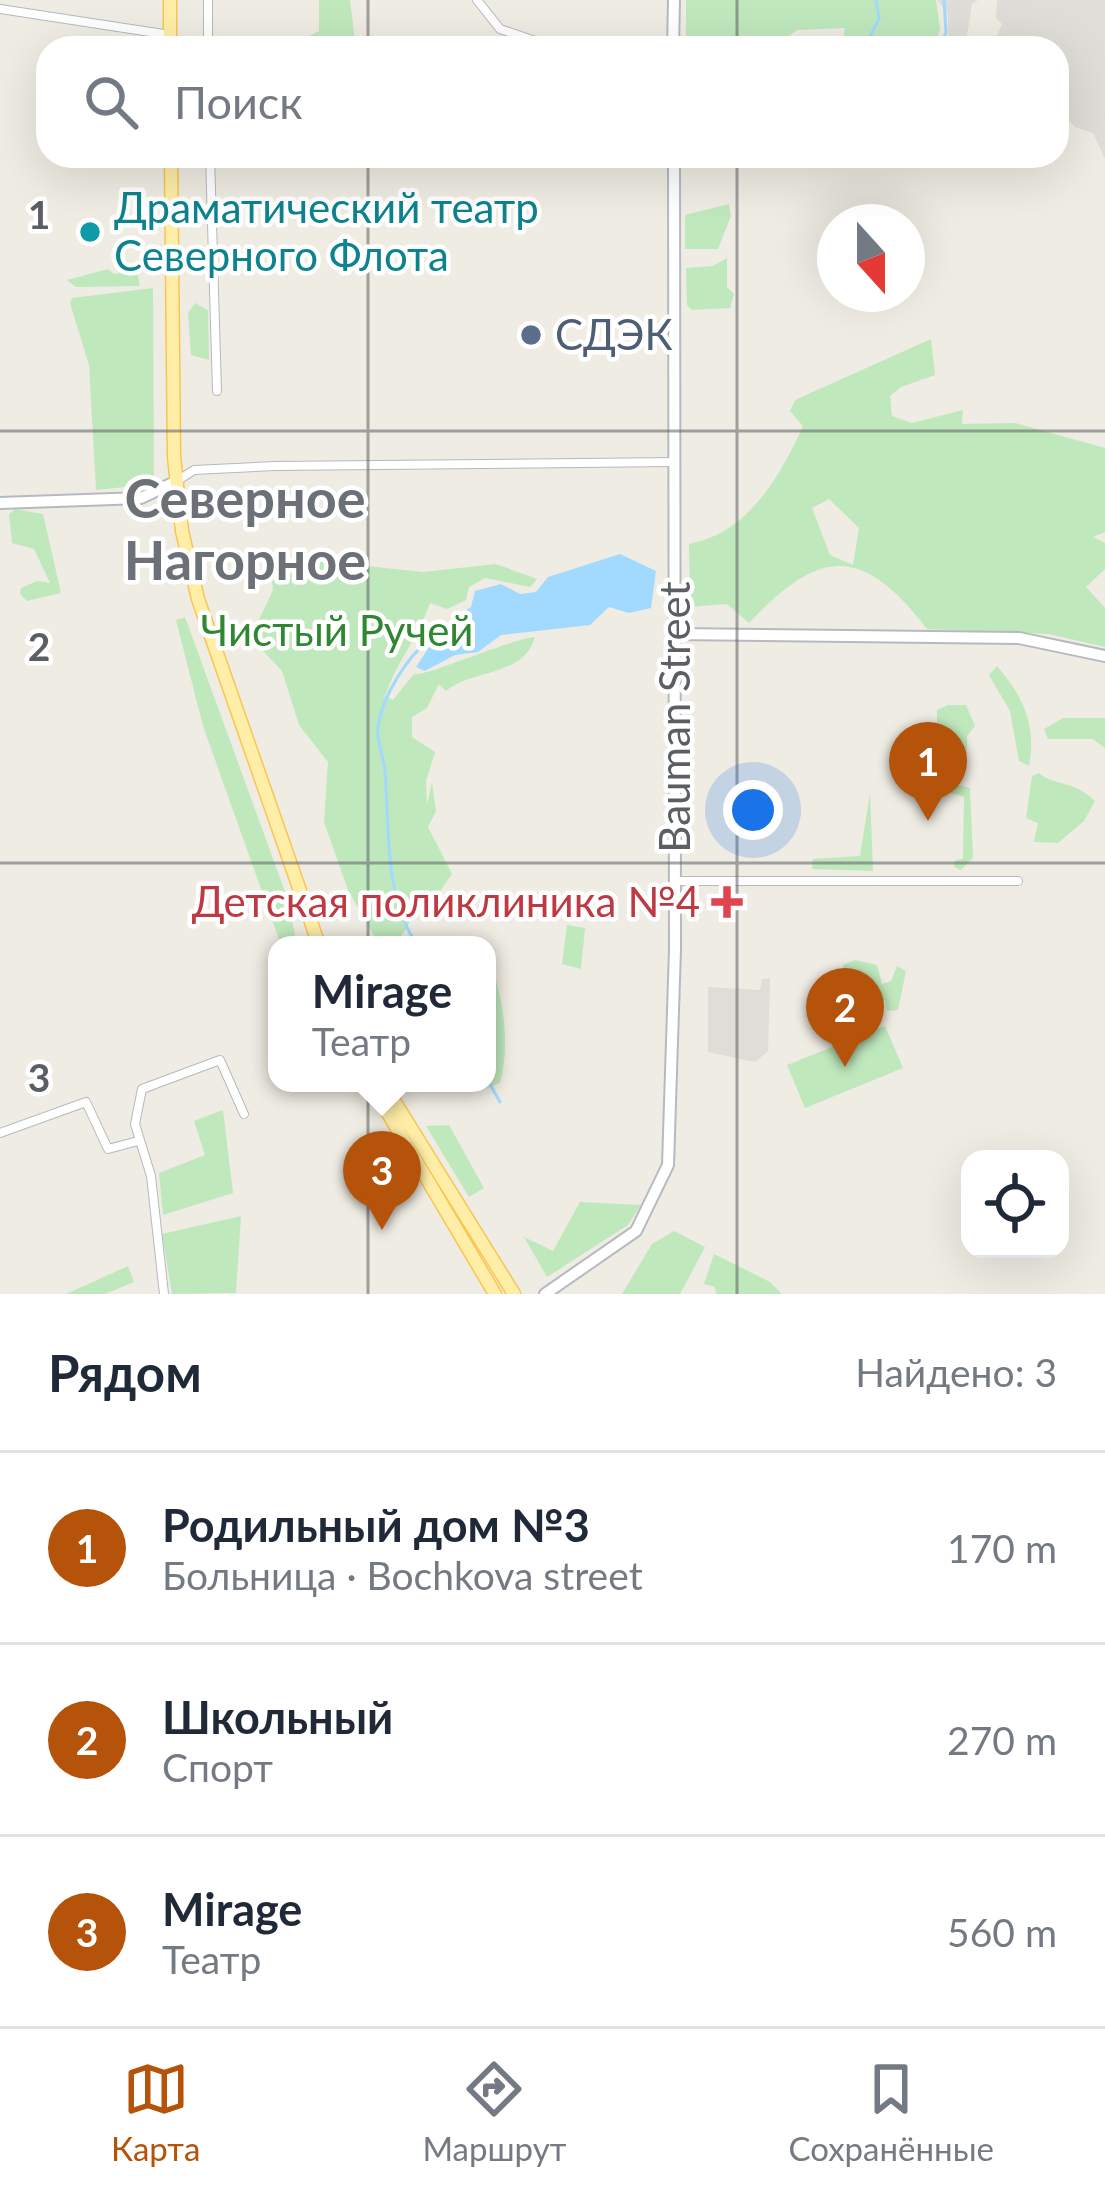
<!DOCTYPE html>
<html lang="ru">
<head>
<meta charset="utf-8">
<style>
	body { margin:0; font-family:Lato,sans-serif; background:#f2f2f3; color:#1f2937 }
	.controls { position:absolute; right:36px; bottom:36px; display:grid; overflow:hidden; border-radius:24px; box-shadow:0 12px 48px #0002 }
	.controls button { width:108px; height:108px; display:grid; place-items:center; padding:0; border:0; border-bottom:3px solid #e0e1e3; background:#fff; color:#1f2937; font:60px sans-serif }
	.compass { position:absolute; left:817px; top:204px; width:108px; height:108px; border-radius:50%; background:#fff; box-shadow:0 12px 48px #0002; rotate:159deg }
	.you { position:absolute; left:753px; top:810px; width:42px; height:42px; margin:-30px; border:9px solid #fff; border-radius:50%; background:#1a73e8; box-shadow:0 0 0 18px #1a73e833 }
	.badge { display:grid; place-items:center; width:78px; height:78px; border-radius:50%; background:#b45309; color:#fff; font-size:39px; font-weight:700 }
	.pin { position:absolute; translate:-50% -99px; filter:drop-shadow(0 3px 6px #0008) }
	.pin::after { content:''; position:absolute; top:63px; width:42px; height:36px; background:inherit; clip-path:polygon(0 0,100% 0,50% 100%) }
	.popup { position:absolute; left:268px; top:936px; width:228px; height:156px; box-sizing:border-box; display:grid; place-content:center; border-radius:24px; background:#fff; filter:drop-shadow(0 3px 9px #0005); font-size:39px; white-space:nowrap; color:#747a83 }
	.popup b { font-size:45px; color:#1f2937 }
	.popup::after { content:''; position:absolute; left:50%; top:100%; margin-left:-24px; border:24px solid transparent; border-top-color:#fff }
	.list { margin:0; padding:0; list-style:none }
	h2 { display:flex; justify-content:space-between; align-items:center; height:156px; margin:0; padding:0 48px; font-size:51px }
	h2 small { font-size:39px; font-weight:400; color:#747a83 }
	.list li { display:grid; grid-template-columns:78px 1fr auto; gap:36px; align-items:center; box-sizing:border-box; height:192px; padding:0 48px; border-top:3px solid #e0e1e3 }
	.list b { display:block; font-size:45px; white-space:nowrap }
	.list p { margin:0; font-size:39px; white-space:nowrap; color:#747a83 }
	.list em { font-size:39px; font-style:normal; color:#747a83 }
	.icon { flex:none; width:66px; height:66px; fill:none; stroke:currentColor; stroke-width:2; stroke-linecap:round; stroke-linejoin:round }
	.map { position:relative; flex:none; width:1105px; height:1294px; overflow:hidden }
	.search { position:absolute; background:#fff; box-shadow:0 12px 48px #0002; left:36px; right:36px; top:36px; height:132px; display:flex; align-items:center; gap:30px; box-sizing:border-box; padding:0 42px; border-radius:36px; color:#747a83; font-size:45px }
	.sheet { height:732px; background:#fff }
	nav { display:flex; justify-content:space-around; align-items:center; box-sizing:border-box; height:168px; border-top:3px solid #e0e1e3; background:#fff; font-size:33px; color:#747a83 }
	nav a { display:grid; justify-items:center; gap:6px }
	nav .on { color:#b45309 }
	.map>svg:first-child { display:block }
</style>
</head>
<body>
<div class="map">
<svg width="1105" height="1294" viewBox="0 0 1105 1294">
	<rect width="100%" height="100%" fill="#efece3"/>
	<!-- industrial -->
	<path fill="#dfddd7" d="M937,0H978L972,4L965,48H940L948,36V14Z
		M997,0H1105V159L1093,133L1075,127L1057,107V48H998L994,42L1002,24L996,18Z
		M770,978L768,1051L755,1062L708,1052V987L760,990L762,979Z"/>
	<!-- green -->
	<path fill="#bfe8bd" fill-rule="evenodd" d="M319,0H350L355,42L308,48L309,36L319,31Z
		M686,0H936L940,29L935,48H841L845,28L797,30L773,48H686Z
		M729,204L731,216L718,249H685V215Z
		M727,258V287L734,294L730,308L692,310L687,305L686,268L713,266Z
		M108,269L114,274L137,270L140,286L76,287L67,280Z
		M153,288L154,484L96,490L89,365L70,303L72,298Z
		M195,303L208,310L209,360L191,355L188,313Z
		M931,339L935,375L901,387L890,396L892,416L912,423L963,410L962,424L1015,423L1105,448V532L1093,537L1105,543V569L1086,587L1105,608V647L1049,634L927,629C861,543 819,549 749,623L727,604L690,607L689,544C748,533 779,478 803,426L790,411L795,400ZM829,499L859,528L853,565L830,555L812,508Z
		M15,509L43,514L61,593L27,601L20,594L21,588L37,581L50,583L34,549L12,543L9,514Z
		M319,561L423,572L496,564L537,579L530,587L485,578L469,587L466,600L447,609L430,603C419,636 396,663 385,696L393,700L414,674C425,677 507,640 535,637C524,677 472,669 446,691L439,684L427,708L412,717V737L435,752L426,781L427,805L432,782L436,811L428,827L452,874L429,907L420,901C408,919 408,944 379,945L348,890L324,822L328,762L299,725L282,671L264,652L254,630L273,590L272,579Z
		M185,617L288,900L297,945H281L203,726L176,620Z
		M997,666C1023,696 1037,726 1029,766L1019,761L1010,711L989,675Z
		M948,705H966L975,726L967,736V763L951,764L949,730L937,728V710Z
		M1063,718H1105V748L1093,739H1048L1044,729Z
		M1039,773C1053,786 1074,780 1095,801L1084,821L1058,843L1034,842L1038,823L1026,818L1032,776Z
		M935,779L970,788L973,858L961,870L954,867L955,860L963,859L964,797L935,788Z
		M870,793L873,871L812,869L813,859L860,856Z
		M567,925L585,928L581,969L562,964Z
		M487,956C503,991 511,1045 500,1083L475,1092L460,1083H487Z
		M855,960L877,965L882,984L891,981L897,966L906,971L898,1010L887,1011L885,1000L876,1012H852L843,965Z
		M885,1026L903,1068L805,1108L787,1065Z
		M223,1110L233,1193L163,1215L159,1173L205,1155L194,1121Z
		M449,1125L484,1188L469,1197L426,1126Z
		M580,1202L641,1205L628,1225L547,1277L524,1237L553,1251Z
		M241,1216L236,1293L172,1294L162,1234Z
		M674,1231L705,1247L680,1294H622L652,1244Z
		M714,1254L770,1282L782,1294H716L715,1287L704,1284Z
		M128,1266L134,1282L105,1294H66Z"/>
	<!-- water -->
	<path fill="#a2d9ff" d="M620,554L656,571L651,608L629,613L609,607L590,625L501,635L478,652L455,655L425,671L416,667L444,624L471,607L475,591L501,584L520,594L536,592L548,577Z"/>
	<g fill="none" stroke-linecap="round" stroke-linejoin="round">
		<!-- stream -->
		<path stroke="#a2d9ff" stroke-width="3" d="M864,48L879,19L876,0
			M940,48L946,32L944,0
			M417,945C383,894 390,829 385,772C384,757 376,741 378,726C383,695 407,657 430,639H439
			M487,1079L500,1102"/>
		<!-- street casing -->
		<g stroke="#b5b9be" stroke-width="10">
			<path id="street" d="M477,0L500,29L556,48
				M0,9L170,35
				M208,48V0
				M210,156L217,391
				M177,481L194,470L275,466L675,462
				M675,881H1018
				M0,1133L86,1102L108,1149L138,1141
				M164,1294L151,1176L135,1124L142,1089L220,1060L244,1114"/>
		</g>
		<!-- secondary casing -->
		<g stroke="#b6bac0" stroke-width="14">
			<path id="secondary" d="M673,48L674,0
				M0,503L141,498L177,481
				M674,634L1019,638L1105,656
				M545,1294L636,1231L668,1165L675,949L674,156"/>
		</g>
		<!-- primary casing -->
		<g stroke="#fac551" stroke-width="15">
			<path id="primary" d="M170,48V0
				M171,156L174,457L182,531L198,599L319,945
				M370,1083L495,1294
				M383,1083L514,1294"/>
		</g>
		<!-- street -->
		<use href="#street" stroke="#fff" stroke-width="8"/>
		<!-- secondary -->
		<use href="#secondary" stroke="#fff" stroke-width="10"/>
		<!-- primary -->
		<use href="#primary" stroke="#ffeea7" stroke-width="12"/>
	</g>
	<!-- grid -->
	<path fill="none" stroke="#5b5f64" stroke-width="3" stroke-opacity="0.55" d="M368,0V48M737,0V48M368,156V1294M737,156V1294M0,431H1105M0,863H1105"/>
	<!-- markers -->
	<circle fill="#0f9aa8" stroke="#fff" stroke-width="4.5" cx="90" cy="232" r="12"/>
	<circle fill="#5c6f8a" stroke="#fff" stroke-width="4.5" cx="531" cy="335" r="12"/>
	<path fill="#e0444e" stroke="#fff" stroke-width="4.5" d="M721 884h12v12h12v12h-12v12h-12v-12h-12v-12h12z"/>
	<g text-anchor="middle" stroke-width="9" stroke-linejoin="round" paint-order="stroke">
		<!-- culture labels -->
		<g font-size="42" fill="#0d838f" stroke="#fff" text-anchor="start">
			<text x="114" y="223">Драматический театр<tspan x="114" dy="48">Северного Флота</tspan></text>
		</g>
		<!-- service labels -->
		<g font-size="42" fill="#4e5e75" stroke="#fff" text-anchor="start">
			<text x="555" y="350">СДЭК</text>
		</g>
		<!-- park labels -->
		<g font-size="42" fill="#2f8731" stroke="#fff">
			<text x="337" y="646">Чистый Ручей</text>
		</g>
		<!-- street labels -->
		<g font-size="42" fill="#5b5f64" stroke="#fff">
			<text transform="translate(675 717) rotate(-90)" y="15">Bauman Street</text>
		</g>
		<!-- health labels -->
		<g font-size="42" fill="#be3a42" stroke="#fff" text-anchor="end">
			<text x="700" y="917">Детская поликлиника №4</text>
		</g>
		<!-- district labels -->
		<g font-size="54" font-weight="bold" fill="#6c7177" stroke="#fff">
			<text x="245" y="518">Северное<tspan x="245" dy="62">Нагорное</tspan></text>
		</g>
	</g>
	<g font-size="39" text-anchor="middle" font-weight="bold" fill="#5b5f64" stroke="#fff" stroke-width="9" stroke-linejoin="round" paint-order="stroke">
		<text x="39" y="229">1</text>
		<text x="39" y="661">2</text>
		<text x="39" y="1092">3</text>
	</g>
</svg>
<div class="controls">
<button><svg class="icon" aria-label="locate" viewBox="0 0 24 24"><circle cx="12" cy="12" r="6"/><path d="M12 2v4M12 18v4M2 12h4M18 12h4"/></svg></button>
</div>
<svg class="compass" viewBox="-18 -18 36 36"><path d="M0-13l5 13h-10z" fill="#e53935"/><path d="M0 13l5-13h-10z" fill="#747a83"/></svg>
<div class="you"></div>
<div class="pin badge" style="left:928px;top:821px">1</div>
<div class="pin badge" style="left:845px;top:1067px">2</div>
<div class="pin badge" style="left:382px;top:1230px">3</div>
<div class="popup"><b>Mirage</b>Театр</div>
<div class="search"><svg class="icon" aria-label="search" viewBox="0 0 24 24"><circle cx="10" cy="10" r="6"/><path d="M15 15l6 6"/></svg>Поиск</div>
</div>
<section class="sheet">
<h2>Рядом<small>Найдено: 3</small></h2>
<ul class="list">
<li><span class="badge">1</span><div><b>Родильный дом №3</b><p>Больница · Bochkova street</p></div><em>170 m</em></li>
<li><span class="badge">2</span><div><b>Школьный</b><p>Спорт</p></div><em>270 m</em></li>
<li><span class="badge">3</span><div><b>Mirage</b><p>Театр</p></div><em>560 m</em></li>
</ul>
</section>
<nav>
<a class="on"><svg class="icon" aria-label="map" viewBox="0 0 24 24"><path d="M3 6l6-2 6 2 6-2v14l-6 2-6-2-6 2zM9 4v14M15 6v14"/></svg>Карта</a>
<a><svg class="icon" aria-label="directions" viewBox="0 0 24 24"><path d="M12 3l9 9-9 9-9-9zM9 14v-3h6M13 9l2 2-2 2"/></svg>Маршрут</a>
<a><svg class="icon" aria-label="saved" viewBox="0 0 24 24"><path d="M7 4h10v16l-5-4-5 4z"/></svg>Сохранённые</a>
</nav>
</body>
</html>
